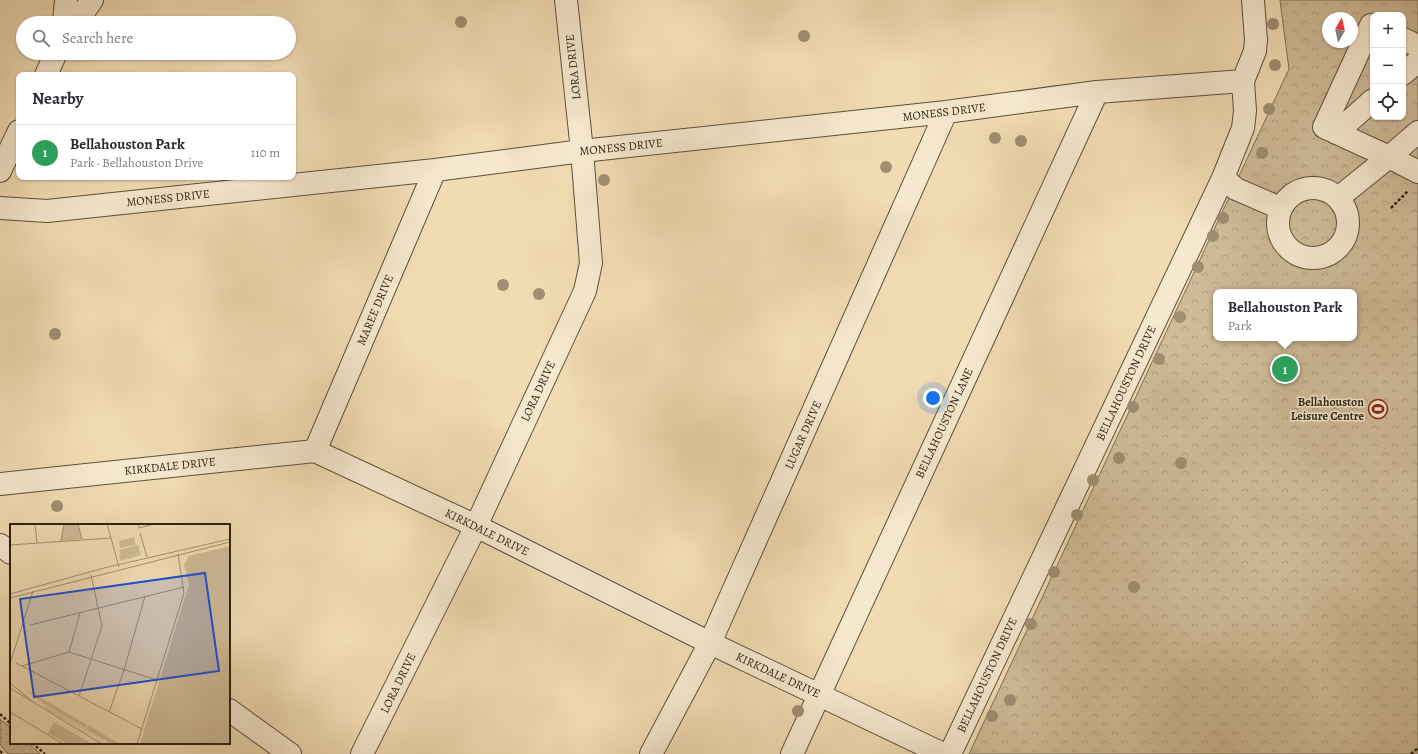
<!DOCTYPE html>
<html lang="en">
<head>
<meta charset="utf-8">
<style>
	body { margin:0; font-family:Alegreya,serif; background:#f7f7f7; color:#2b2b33 }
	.controls { position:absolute; right:12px; top:12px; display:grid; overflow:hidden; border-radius:8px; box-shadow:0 1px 3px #0004 }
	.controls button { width:36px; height:36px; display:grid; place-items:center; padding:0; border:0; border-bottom:1px solid #e1e1e2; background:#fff; color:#2b2b33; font:20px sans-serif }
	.compass { position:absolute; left:1322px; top:12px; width:36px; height:36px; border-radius:50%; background:#fff; box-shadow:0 1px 3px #0004; rotate:8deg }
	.you { position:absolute; left:933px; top:398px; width:14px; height:14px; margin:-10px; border:3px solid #fff; border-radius:50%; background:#1a73e8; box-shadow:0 0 0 6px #1a73e833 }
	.badge { display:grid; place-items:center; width:26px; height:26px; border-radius:50%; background:#8f2418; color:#fff; font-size:13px; font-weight:700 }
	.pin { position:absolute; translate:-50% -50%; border:2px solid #fff; box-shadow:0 1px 4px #0006 }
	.popup { position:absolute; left:1213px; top:289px; width:144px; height:52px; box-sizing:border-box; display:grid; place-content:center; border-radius:8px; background:#fff; filter:drop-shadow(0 1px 3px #0005); font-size:13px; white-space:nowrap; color:#7c7c81 }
	.popup b { font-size:15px; color:#2b2b33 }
	.popup::after { content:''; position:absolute; left:50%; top:100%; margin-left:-8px; border:8px solid transparent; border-top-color:#fff }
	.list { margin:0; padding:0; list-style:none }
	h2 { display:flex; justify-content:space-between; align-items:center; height:52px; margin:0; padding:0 16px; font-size:17px }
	h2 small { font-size:13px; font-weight:400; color:#7c7c81 }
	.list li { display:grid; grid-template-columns:26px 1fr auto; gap:12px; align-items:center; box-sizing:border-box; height:56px; padding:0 16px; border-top:1px solid #e1e1e2 }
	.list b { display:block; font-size:15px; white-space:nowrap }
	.list p { margin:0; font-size:13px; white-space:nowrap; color:#7c7c81 }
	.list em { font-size:13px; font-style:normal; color:#7c7c81 }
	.icon { flex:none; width:22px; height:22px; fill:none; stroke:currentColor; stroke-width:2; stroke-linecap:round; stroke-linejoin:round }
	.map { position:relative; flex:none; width:1418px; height:754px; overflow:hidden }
	.search { position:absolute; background:#fff; box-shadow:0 1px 3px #0004; left:16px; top:16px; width:280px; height:44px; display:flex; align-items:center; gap:10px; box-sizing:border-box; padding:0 14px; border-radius:22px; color:#7c7c81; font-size:15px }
	.panel { position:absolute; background:#fff; box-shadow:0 1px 3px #0004; left:16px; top:72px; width:280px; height:108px; border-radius:8px }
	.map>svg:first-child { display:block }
</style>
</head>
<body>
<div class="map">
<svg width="1418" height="754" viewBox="0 0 1418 754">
	<defs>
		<pattern id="grass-dots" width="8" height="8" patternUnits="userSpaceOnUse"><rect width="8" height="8" fill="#cfbb98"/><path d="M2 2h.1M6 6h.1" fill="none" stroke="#b2a082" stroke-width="1.8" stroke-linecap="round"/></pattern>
		<pattern id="forest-crowns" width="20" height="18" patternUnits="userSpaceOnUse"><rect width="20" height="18" fill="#cfbb98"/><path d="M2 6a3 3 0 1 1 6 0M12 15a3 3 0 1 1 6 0" fill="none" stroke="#b2a082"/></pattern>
	</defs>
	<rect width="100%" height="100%" fill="#f1dbb3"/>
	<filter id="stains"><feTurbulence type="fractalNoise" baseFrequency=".005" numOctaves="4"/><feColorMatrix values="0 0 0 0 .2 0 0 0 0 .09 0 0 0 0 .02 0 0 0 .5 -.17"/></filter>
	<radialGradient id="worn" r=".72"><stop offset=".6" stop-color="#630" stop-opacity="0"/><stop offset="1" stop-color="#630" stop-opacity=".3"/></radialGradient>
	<!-- grass -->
	<path fill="url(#grass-dots)" stroke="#7d6e56" d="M0,719L11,728V743H28L40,754H8L0,744Z"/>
	<!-- forest -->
	<path fill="url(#forest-crowns)" stroke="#7d6e56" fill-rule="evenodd" d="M1280,0H1418V754H969L1289,69ZM1373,15H1403V117H1373ZM1328,18H1352V42H1328ZM1216,292H1354V338H1216Z"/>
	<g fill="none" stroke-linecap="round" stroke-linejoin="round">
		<!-- minor casing -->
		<g stroke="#5c503b" stroke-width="24">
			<path id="minor" d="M64,23L66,0
				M76,23L92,0
				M1373,26L1371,25L1324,127L1389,157L1418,132
				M1403,39L1418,46
				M1403,74L1418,61
				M46,75L56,53
				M1336,133L1373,100
				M0,171L19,131
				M1223,178L1236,189L1280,208
				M1278 223a35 35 0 1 1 70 0a35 35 0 1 1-70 0Z
				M1338,198L1389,157L1418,172
				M0,208L47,211L435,170L582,151L946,112L1097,92L1243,81
				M315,451L435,170
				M0,484L315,451L476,526L710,643L943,754
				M0,545L11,553
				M229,710L290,754
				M362,754L476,526L585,291L591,263L582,151L566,0
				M651,754L710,643L946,112
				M792,754L1097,92
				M950,754L1223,178L1243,128L1245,111L1243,81L1255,51L1256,40L1253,0"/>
		</g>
		<!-- path -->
		<path stroke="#2b2113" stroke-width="2.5" stroke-dasharray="3 2" stroke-linecap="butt" d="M1391,208L1408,191
			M0,714L11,724
			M32,743L45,754
			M0,751L3,754
			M1411,754L1418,748"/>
		<!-- minor -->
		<use href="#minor" stroke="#f6e8ce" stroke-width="22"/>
	</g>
	<!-- trees -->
	<g fill="#9f8e71">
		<circle cx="461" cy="22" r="6"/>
		<circle cx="1273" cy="24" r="6"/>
		<circle cx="804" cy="36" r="6"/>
		<circle cx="1275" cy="65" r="6"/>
		<circle cx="1269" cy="109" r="6"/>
		<circle cx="995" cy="138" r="6"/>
		<circle cx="1021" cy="141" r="6"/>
		<circle cx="1262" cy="153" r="6"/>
		<circle cx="886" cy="167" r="6"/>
		<circle cx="604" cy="180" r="6"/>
		<circle cx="1223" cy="218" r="6"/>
		<circle cx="1213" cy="236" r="6"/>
		<circle cx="1198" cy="267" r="6"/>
		<circle cx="503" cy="285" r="6"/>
		<circle cx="539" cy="294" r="6"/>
		<circle cx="1180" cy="317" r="6"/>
		<circle cx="55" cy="334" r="6"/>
		<circle cx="1159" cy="359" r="6"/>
		<circle cx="1133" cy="407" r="6"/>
		<circle cx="1119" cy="458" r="6"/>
		<circle cx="1181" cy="463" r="6"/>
		<circle cx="1093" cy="480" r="6"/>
		<circle cx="57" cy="506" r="6"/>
		<circle cx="1077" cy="515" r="6"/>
		<circle cx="1054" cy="572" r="6"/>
		<circle cx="1134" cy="587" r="6"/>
		<circle cx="1031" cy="624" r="6"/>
		<circle cx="1010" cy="700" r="6"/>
		<circle cx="798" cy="711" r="6"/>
		<circle cx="992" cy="716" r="6"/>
	</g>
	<!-- icons -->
	<defs>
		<g id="stadium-ring" transform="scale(1)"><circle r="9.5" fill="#f6e8ce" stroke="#8f2418" stroke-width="1.5"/><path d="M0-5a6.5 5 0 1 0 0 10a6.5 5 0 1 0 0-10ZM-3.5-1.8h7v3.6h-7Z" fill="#8f2418"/></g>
	</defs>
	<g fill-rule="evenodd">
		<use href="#stadium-ring" x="1378" y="409"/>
	</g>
	<g text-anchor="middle" stroke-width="3" stroke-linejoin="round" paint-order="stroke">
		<!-- street labels -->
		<g font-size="12" fill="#2b2113" stroke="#f6e8ce">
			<text transform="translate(573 67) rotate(-96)" y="4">LORA DRIVE</text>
			<text transform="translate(944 112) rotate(-7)" y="4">MONESS DRIVE</text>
			<text transform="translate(621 147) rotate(-6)" y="4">MONESS DRIVE</text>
			<text transform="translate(168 198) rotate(-6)" y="4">MONESS DRIVE</text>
			<text transform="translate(375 310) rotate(-67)" y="4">MAREE DRIVE</text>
			<text transform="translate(1126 383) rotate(-65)" y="4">BELLAHOUSTON DRIVE</text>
			<text transform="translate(538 391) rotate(-65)" y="4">LORA DRIVE</text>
			<text transform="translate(944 423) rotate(-65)" y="4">BELLAHOUSTON LANE</text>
			<text transform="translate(803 435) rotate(-66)" y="4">LUGAR DRIVE</text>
			<text transform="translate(170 466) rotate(-6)" y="4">KIRKDALE DRIVE</text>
			<text transform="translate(487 532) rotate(26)" y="4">KIRKDALE DRIVE</text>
			<text transform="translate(778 675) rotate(25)" y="4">KIRKDALE DRIVE</text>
			<text transform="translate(987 675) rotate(-65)" y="4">BELLAHOUSTON DRIVE</text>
			<text transform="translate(398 683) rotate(-64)" y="4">LORA DRIVE</text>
		</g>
		<!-- poi labels -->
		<g font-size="12" font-weight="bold" fill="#2b2113" stroke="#f6e8ce" text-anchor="end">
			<text x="1364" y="406">Bellahouston<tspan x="1364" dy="14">Leisure Centre</tspan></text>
		</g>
	</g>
	<!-- overview -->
	<g transform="translate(10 524)">
		<rect width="220" height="220" fill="#f1dbb3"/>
		<path d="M54,0H68L72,15L51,17ZM130,28L131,31L111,37L109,31ZM15,164L77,201L75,204L34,180ZM16,166L33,181L100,220L37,185ZM44,198L82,220H57L38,209ZM78,201L110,220H102L76,205Z" fill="#cfbb98"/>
		<path d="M128,21L130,28L111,32L109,26ZM220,22V220H130L179,60L174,41L179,32Z" fill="#cfbb98"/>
		<path d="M124,13L126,21L110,24L109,17Z" fill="#cfbb98"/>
		<path fill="none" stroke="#a29173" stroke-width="1" d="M25,0L27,19M68,0L72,15M97,0L109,43M128,0L129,4L144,0M130,9L137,33M51,17L54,0M0,21L101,14M0,70L94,44L220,15M0,74L220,18M20,101L174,63M59,128L70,89M6,139L12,142L59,128L147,156M0,140L23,67M12,142L132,205M0,159L23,178M0,164L92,220M69,172L92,102L81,51M0,188L53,220M99,188L114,146L135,72M127,220L174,69L168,30"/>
		<path fill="#1d4ed8" fill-opacity="0.15" stroke="#1d4ed8" stroke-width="2" d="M195,49L209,147L24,173L10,75Z"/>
		<rect width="220" height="220" fill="none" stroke="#2b2113" stroke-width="2"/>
	</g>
	<rect width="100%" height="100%" filter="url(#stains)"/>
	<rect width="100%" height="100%" fill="url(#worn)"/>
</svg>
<div class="controls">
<button>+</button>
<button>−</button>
<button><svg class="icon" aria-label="locate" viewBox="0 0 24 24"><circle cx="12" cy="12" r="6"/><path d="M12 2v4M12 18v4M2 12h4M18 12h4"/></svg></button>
</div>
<svg class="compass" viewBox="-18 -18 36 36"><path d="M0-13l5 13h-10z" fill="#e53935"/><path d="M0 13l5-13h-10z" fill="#7c7c81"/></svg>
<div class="you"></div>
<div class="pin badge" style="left:1285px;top:369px;background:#2e9e5b">1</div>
<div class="popup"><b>Bellahouston Park</b>Park</div>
<div class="search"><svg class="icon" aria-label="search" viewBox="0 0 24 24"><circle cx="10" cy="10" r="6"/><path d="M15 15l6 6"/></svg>Search here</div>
<section class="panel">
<h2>Nearby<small></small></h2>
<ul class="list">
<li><span class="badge" style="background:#2e9e5b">1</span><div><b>Bellahouston Park</b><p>Park · Bellahouston Drive</p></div><em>110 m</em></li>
</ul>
</section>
</div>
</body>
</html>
